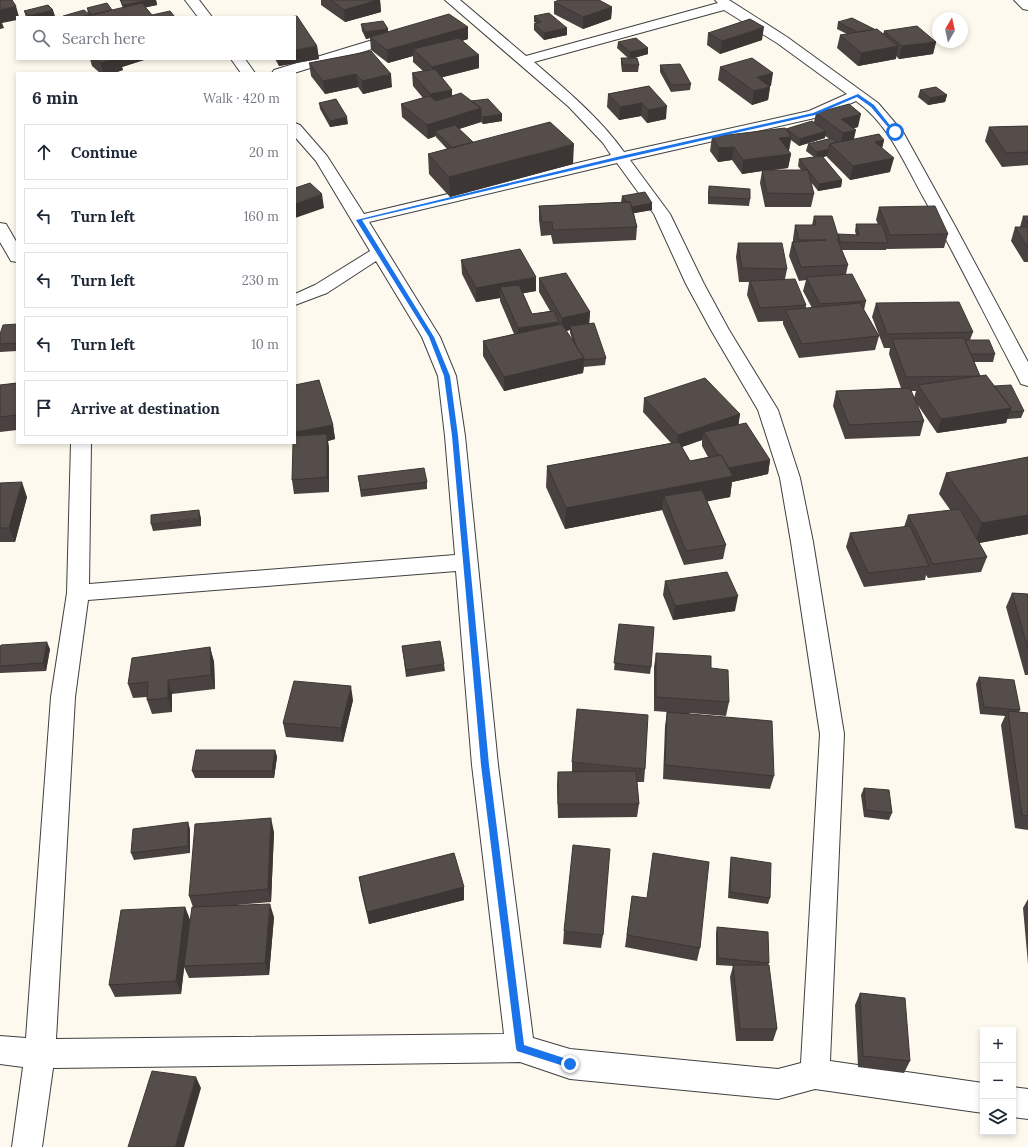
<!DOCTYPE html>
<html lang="en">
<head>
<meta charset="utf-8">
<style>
	body { margin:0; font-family:Lora,serif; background:#f6f6f7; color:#1f2937 }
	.controls { position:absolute; right:12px; bottom:12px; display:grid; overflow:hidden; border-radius:0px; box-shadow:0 2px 6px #0003 }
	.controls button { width:36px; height:36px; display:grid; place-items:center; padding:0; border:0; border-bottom:1px solid #e0e1e3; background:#fff; color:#1f2937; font:20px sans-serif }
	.compass { position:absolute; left:932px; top:12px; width:36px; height:36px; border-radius:50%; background:#fff; box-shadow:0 2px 6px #0003; rotate:9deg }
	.stop { position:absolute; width:12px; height:12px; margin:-9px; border:3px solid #1a73e8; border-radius:50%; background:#fff }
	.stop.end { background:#1a73e8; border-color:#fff; box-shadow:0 1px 4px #0008 }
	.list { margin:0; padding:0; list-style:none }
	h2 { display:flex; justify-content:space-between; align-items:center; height:52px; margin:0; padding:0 16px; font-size:17px }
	h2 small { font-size:13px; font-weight:400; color:#747a83 }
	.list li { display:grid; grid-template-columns:26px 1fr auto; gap:12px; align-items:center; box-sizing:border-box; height:56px; margin:0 8px 8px; padding:0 8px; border:1px solid #e0e1e3; border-radius:0px }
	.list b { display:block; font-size:15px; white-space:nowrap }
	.list em { font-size:13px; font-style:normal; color:#747a83 }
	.icon { flex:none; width:22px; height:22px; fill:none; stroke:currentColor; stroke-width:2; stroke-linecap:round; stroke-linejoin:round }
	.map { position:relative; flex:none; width:1028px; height:1147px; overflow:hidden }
	.search { position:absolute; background:#fff; box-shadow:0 2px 6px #0003; left:16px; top:16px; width:280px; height:44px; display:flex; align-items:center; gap:10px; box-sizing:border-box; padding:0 14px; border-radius:0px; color:#747a83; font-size:15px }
	.panel { position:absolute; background:#fff; box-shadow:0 2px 6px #0003; left:16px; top:72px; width:280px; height:372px; border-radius:0px }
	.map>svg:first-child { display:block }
</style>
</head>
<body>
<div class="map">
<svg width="1028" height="1147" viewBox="0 0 1028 1147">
	<rect width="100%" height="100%" fill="#fef9ee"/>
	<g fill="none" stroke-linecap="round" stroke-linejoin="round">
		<!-- street casing -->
		<g stroke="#404040" stroke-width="2">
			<path id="street" d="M185,0H199L212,17H198Z
				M445,0H460L526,56L718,3L715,0H729L787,37L878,103L903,132L955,226L1028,362V386L1021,384L1019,380C988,321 958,261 926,202C906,167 890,125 856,101L819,117L630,160L670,214L704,284L729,330L778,410L800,478L813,542L844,734L830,1061L983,1083V1113L815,1089L778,1099L570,1079L520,1062L53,1068L42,1147H12L23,1067L0,1064V1036L26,1038L51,697L67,593L71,443H91L89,584L455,555L445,436L438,376L422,337L376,261L327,293L295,305V294L315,285L370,251L316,161L295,137V123L300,125L327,156L364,214L611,155L603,143L569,107ZM724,10L777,43L847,94L809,111L624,152C599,117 566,90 534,62ZM617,163L654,214L686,284L711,330L758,410L780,478L791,542L820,734L801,1063L778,1069L570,1049L533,1038L498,765L465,436L456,376L440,337L369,222ZM456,571L472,765L504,1034L56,1039L75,697L88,600Z
				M1014,0H1028V10L1023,9Z
				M399,32L404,33L406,36L404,39L294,73H272L274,70Z
				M231,59H245L255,73H241Z
				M0,223L6,224L17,243V262L11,261L0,242Z
				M1013,1087L1028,1089V1119L1013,1117Z"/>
		</g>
		<!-- street -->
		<use href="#street" fill="#fff" fill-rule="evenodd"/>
	</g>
	<!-- wall -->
	<path fill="#494240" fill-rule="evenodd" d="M120,0H156L157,5L145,7L152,15L175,17H63V16L88,14L87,8L112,10L123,8L122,6Z
		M321,0H380L381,12L345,22L321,5Z
		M554,2L612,7L611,19L583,29L554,14Z
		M24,11L55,16L51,17H26Z
		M534,16L567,28V35L544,40L534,30V24L536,23L534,22Z
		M838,22L883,34L884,31L936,42L933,54L899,59L896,56V59L858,66L837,48L840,35L847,34L837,29Z
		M361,24L388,29V32L468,27V39L462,41L479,68L442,77L452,96L471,101L502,121L483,124L481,122L459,129L473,142L573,164L450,197L429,174L428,154L447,149L436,137V136L428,139L402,117L401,104L423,98L413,86L412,73L423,71L413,62V56L388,63L371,50L370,38L366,39L362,31Z
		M708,33L762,40L720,54L707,45Z
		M618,42L648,48V54L634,58L639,65L638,72H622L621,64V58H628L617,48Z
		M317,46L319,59L279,66L275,59H295Z
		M371,51L392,87L363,94L358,87L325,94L311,76L309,63Z
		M90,59H147L122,67L123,70L114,73H100L92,66Z
		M660,65L691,84L690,90L671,92L660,72Z
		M720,67L771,86H770V87L768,100L752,105L718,80Z
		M649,86L666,119L647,123L641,116L619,120L607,107L608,94Z
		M920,90L947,95L945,102L928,105L918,97Z
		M319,103L348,124L330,127L320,109Z
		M816,113L858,127L854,128V139L884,140L882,148L890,172L850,180L827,157V156L823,157L842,180L841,187L818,191L811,182L814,194L811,207H765L760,183L762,171L742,174L732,160L718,162L710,151L712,137L786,130V129L814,122ZM825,136L830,139L808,144L806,151L814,157L799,159L798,166L801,170H773L788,168L791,154L788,150H789L791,140L799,146L825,138Z
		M1028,126V165L1002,167L985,141L989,127Z
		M709,186L750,199L749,206L708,204V193Z
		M622,196L652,203V210L634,213L637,227L636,240L553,244L551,235L541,236L539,220V206L621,202Z
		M879,207L948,234L944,248L887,249V248L886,250H842L848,265L846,274L866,301L864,310L879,336L875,350L799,358L783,324V321L758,322L747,295L749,282H739L736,257L738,243L787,269L785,279L806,305V308H812L803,291L806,280L799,281L789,256L792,242H793V239L795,225H812L814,216L838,235H856L855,231L856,224H878L876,220Z
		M1023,216H1028V262H1024L1011,241L1015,227H1020Z
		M461,260L536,291L523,293L532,314L550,311L539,292V278L590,312L589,324L606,358L605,365L584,367L583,373L504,391L483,356V341L514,334L500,301V298L476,302L462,274ZM570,330V333L572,339L566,331Z
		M876,303L973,332L970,340L995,354L993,362H974L980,376L1024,411L1021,418L1007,419L1006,423L937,433L917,404L924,421L920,436L845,439L833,406L836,391L901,388L889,354L890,348H884L872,317ZM911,391H916L914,398Z
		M17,324V351L0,352V334Z
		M17,383V430L0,432V385Z
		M295,385L333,425L335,439L328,441L329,449V492L294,494L292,480L296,436L295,433Z
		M644,398L740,414L738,425L770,460L768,474L732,482L730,497L707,501L726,545L723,559L684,565L662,510L565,529L546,487L547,466L671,443L643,412ZM702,440V446L708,457L690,461L682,447Z
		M1028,457V534L979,543L987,557L981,572L928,578L926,575L925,580L864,587L846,547L850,533L904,527L908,515L951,511L939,494L946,473Z
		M358,476L427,482V489L361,497Z
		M0,483L27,497L15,542H0Z
		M201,518V526L153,531L151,524Z
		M665,581L735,611L673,620L663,595Z
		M1012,593L1028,594V675H1025L1006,607Z
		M619,624L651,667L650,674L614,670Z
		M402,646L444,664L445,671L406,677Z
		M210,647L214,662L215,689L172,694V712L152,714L147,700V697L133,698L128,684Z
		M0,648L50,649L46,671L0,673Z
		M656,653L711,668L729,702L726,716L689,713L774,776L770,789L663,779L665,726L667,712L654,711V667Z
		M979,677L1020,710L1019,712L1028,713V830L1015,828L1001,725L1005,716L980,714L976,684Z
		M353,700L343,742L286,737L283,723Z
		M275,750L277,757L274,778H195L192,771Z
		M572,762L645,769L644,782H637L639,804L637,817L558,818L557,785L558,772H572Z
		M864,788L892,813L889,820L864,817L861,795Z
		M190,829V853L134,860L131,853Z
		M274,832L271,902L237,905L274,917L269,975L189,978L184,967L181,994L115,997L109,985L185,907L190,920L186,948L193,907L189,896Z
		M731,857L770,898L768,904L728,898L730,864Z
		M359,877L464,887V900L369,924L361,890Z
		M632,896L700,948L697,961L625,947Z
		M1028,899V964L1023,908Z
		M717,927L769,963L768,965L777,1029L773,1041H736L730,977L733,966L716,965V933Z
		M564,931L603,935L601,948L563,944Z
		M860,993L910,1061L904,1073L858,1067L855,1005Z"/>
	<!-- shaded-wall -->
	<path fill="#3c3634" d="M149,0H156L157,5L126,12L124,5Z
		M378,0H380L381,12L345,22L344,10Z
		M16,6L19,17H17V20L2,23L4,28L0,29V10Z
		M612,7L611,19L583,29V17Z
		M53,10L55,16L51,17H29V16Z
		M468,27V39L418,54L413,49V56L388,63L387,50Z
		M764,27L762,40L720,54L722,41Z
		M567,28V35L544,40V33Z
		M388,29V36L370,37V38L366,39L365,32Z
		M936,42L933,54L899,59L902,46Z
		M317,46L319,59L279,66L278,59H295V50Z
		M898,46L896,59L858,66L861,53Z
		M648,48V54L630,59V52Z
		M479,55V68L432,80V67Z
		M114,59H147L122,67L123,70L114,73H103L101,63Z
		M773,73L771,86L755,90L757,77Z
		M356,74L358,87L325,94L323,81Z
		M391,74L392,87L363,94L362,81Z
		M770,87L768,100L752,105L754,91Z
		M452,90V103L431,107L430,94Z
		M947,95L945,102L928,105L930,98Z
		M642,103L641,116L619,120L620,107Z
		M667,106L666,119L647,123L648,110Z
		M481,108V122L440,135L435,131L436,136L428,139L427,125Z
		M502,114V121L483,124V117Z
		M861,114L858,127L840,132L841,119Z
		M347,117L348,124L330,127V121Z
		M856,130L853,143L840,146L843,133Z
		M826,131L825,138L799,146L800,139Z
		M791,137L789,150L777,152L779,138Z
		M884,140L881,153L875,142Z
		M574,144L573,164L450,197L449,177Z
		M734,147L732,160L718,162L719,148Z
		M829,149L827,156L816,159L817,152Z
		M791,154L788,168L762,171V170V171L742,174L743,160Z
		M894,158L890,172L850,180L853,166Z
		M842,180L841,187L818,191L819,184Z
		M322,194L324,208L295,218V204Z
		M652,203V210L629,214V207Z
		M536,277V291L504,297L500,287V298L476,302V288Z
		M590,312L589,326H570V330L562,332V318Z
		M559,322V336L518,342V328Z
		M584,358L583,373L504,391V377Z
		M1011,408L1006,423L937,433L941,419Z
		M740,414L738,428L704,432L702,440L676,449L678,435Z
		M333,425L335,439L328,441L329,449V492L327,477L298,446L296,432Z
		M770,460L768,474L732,482L730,497L669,509L664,496L662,510L565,529L566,508L727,469Z
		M22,482L27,497L15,542L9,528Z
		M199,510L201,518V526L199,518Z
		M1028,515V534L974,544L982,523Z
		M738,596L735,611L673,620L675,606Z
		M47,642L50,649L46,671L43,663Z
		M210,647L214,662L215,689L211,675Z
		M168,680L172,694V712L168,698Z
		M351,686L353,700L343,742L341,728Z
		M275,750L277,757L274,778L272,771Z
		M271,818L274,832L271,902L268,889Z
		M188,822L190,829V853L188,846Z
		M464,887V900L369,924L367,912Z
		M270,904L274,917L269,975L265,963Z
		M185,907L190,920L181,994L176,981Z
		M196,1077L201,1088L184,1147H175Z"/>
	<!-- building -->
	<path fill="#554d4a" stroke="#3c3634" d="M0,0H12L16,6L0,10Z
		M120,0H149L124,5Z
		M331,0H378L344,10Z
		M559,0H599L612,7L583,17L554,2Z
		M107,3L112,10L92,15L87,8Z
		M142,3L152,15L170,11L175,17H82Z
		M48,5L53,10L29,16L24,11Z
		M84,10L90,15L82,17H64L63,16Z
		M549,13L567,28L544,33L534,24L541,22L534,16Z
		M449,14L468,27L387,50L370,37Z
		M297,16L317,46L295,50V17H289Z
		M852,18L874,29L857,32L838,22Z
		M750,19L764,27L722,41L708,33Z
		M383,21L388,29L365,32L361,24Z
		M917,26L936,42L902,46L884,31Z
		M877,29L898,46L861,53L840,35Z
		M459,38L479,55L432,67L413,49Z
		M636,38L648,48L630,52L618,42Z
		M371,51L391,74L362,81L356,74L323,81L309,63Z
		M621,58H637L639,65H623Z
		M752,58L773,73L757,77L770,87L754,91L720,67Z
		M96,59H114L101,63Z
		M680,64L691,84L671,85L660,65Z
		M435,69L452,90L430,94L412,73Z
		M649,86L667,106L648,110L642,103L620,107L608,94Z
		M936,87L947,95L930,98L920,90Z
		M461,93L481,108L427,125L401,104L429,96L436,101Z
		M336,99L347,117L330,121L319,103Z
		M488,99L502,114L483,117L481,115V108L471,101Z
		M849,104L861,114L841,119L856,130L843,133L816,113Z
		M812,121L826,131L800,139L786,129Z
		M550,122L574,144L449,177L428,154Z
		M455,125L473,142L453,148L435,131Z
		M1028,126V152L1006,153L989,127Z
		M785,128L791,137L779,138L791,154L743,160L734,147L719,148L712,137Z
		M879,134L884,140L875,142L894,158L853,166L830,144Z
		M832,138L837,142L830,144L829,149L817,152L808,144Z
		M822,156L842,180L819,184L799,159Z
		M762,170H808L814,194L767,193Z
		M310,183L322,194L295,204V188Z
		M709,186L750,189V199L709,197Z
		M645,192L652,203L632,207L630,202H626L622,196Z
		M630,202L637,227L553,230L552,222H542L539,206Z
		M935,206L948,234L890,235L879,207Z
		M814,216H832L839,239H837L848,265L801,267L792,242L826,240H799L795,225H816Z
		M1023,216H1028V224Z
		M856,224H882L888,243L840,242L838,234L859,235Z
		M1015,227H1028V248Z
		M738,243H782L787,269L742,268Z
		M520,249L536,277L476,288L461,260Z
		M566,273L590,312L562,318L539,278Z
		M852,274L866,301L820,304L806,277Z
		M795,279L806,305L760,308L750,281Z
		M519,285L532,314L554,311L559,322L518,328L500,287Z
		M959,302L973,332L887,334L876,303Z
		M860,303L879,336L802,344L785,310Z
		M594,323L606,358L584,360V358L577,348L570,326Z
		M17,324V343L0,344V334L3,325Z
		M562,324L584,358L504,377L483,341Z
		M964,338L980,376L906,377L892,339Z
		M965,340H989L995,354H971Z
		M986,375L1011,408L941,419L918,385Z
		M705,378L740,414L678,435L644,398Z
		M319,380L333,425L296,432L295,427V385Z
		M17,383V415L0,417V385Z
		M1011,385L1024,411L1010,412L1011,408L994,386Z
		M910,388L924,421L849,425L836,391Z
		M746,423L770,460L729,468L721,455H718L704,432Z
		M327,434V477L292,480L293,443H295V436Z
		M679,442L690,461L721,455L733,476L566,508L547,466Z
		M1028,457V515L982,523L946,473Z
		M424,468L427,482L361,490L358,476Z
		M22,482L9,528H0V483Z
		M702,490L726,545L686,551L664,496Z
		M960,509L987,557L933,564L908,515Z
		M199,510V518L151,524V515Z
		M910,526L929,566L868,573L850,533Z
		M727,572L738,596L675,606L665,581Z
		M1012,593L1028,594V649Z
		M619,624L654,627L651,667L614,663Z
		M440,641L444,664L406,670L402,646Z
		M47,642L43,663L0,666V648L1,645Z
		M210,647L211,675L168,680V698L147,700L148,682L128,684L132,658Z
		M656,653L711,656V668L728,670L729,702L656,697Z
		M979,677L1014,680L1020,710L984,707Z
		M294,681L351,686L341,728L283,723Z
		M577,709L648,715L645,769L572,762Z
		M1008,711L1028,713V816L1022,815Z
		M667,712L772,721L774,776L665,765Z
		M196,750H275L272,771H192Z
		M636,771L639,804H558V772Z
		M864,788L889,790L892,813L866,810Z
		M271,818L268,889L189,896L195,824Z
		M188,822V846L131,853L133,829Z
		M573,845L610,849L603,935L564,931Z
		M454,853L464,887L367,912L359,877Z
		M653,853L709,862L700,948L627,935L632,896L647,898Z
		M731,857L771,863L770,898L730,892Z
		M270,904L265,963L184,966L192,907Z
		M185,907L176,981L109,985L121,910Z
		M717,927L768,932L769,963L718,958Z
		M733,965H769L777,1029H740Z
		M860,993L905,998L910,1061L863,1056Z
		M152,1071L196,1077L175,1147H128Z"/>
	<!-- route -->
	<path fill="#1a73e8" d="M858,94L874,105L896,133H893L871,107L857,97L815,115L621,159L362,220L434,337L450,376L458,436L489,765L524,1045L570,1060L573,1061L574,1064L573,1067L570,1068L520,1052L517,1051L516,1048L481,765L452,436L444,376L429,337L356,220L621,156L813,113Z"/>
</svg>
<div class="controls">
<button>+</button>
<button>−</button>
<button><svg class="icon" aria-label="layers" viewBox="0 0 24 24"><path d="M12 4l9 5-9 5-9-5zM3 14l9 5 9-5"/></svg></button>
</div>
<svg class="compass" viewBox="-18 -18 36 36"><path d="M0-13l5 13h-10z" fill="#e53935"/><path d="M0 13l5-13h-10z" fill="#747a83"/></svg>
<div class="stop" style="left:895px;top:132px"></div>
<div class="stop end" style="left:570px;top:1064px"></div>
<div class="search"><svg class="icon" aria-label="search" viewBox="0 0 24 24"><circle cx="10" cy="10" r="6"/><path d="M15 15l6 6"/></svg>Search here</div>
<section class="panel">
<h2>6 min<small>Walk · 420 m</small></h2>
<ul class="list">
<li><svg class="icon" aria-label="ahead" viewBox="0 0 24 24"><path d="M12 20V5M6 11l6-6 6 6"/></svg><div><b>Continue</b></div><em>20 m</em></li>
<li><svg class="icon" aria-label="left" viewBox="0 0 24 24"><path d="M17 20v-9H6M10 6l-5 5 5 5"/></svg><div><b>Turn left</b></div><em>160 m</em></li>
<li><svg class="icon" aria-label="left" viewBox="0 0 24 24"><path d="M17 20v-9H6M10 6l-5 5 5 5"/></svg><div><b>Turn left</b></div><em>230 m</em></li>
<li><svg class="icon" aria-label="left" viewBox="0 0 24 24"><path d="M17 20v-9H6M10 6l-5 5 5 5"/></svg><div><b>Turn left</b></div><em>10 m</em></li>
<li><svg class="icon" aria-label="arrive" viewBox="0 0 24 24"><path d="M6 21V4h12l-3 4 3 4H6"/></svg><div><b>Arrive at destination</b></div></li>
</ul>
</section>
</div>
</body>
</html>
